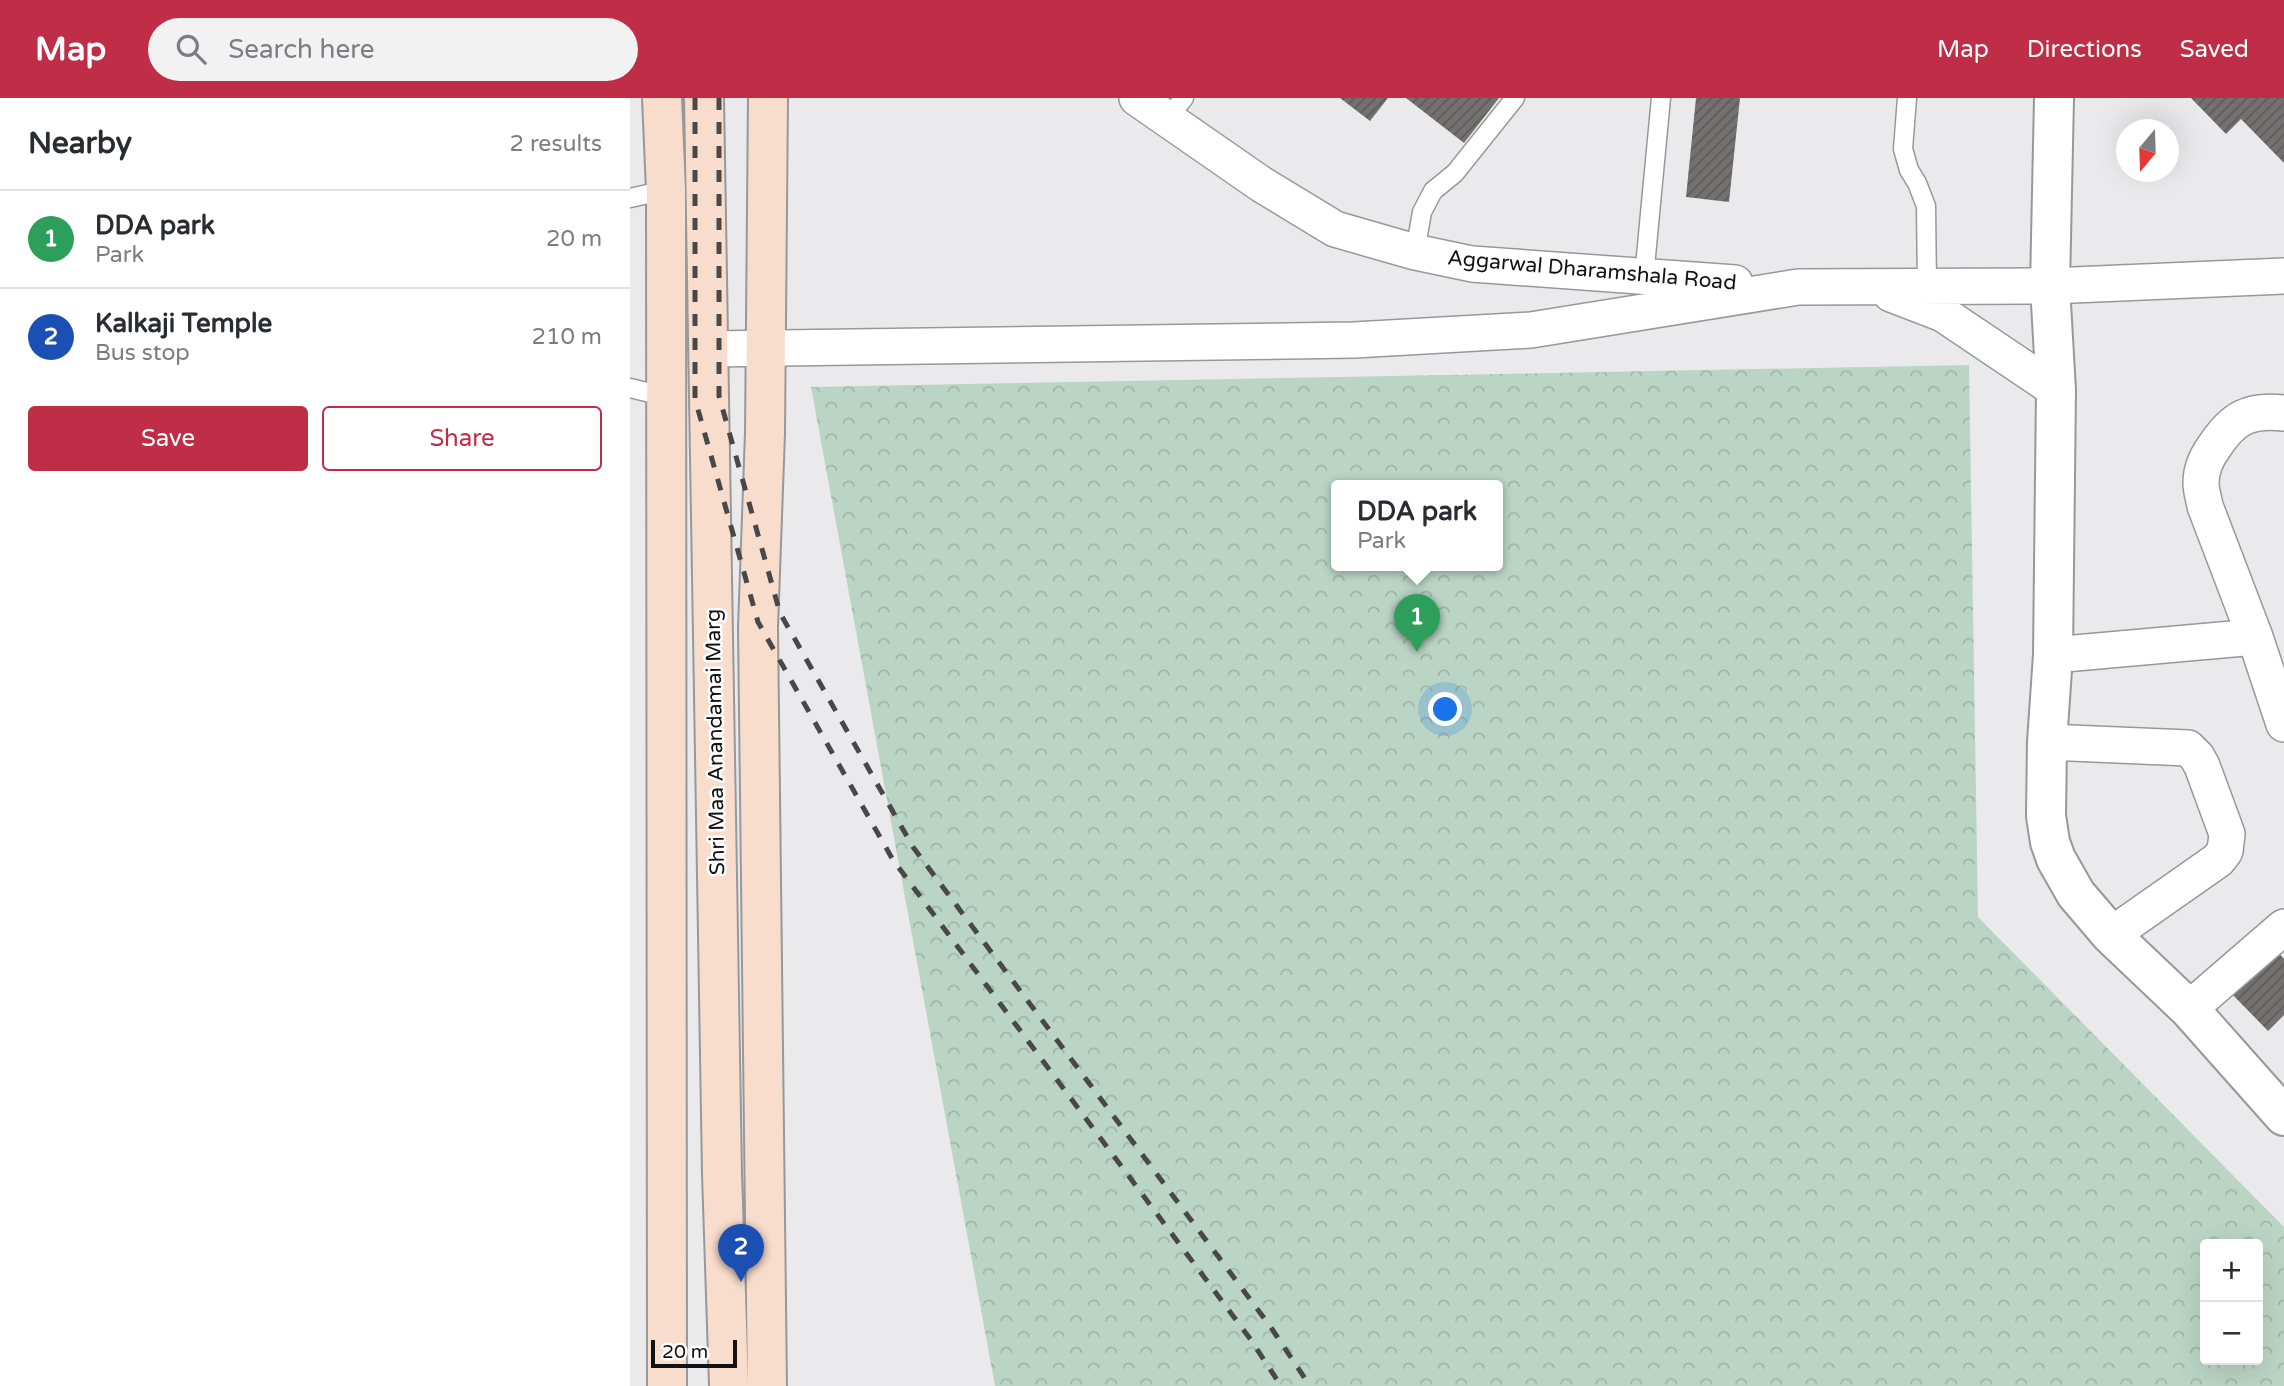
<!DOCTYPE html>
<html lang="en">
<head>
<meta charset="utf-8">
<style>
	body { margin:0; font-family:"Varela Round",sans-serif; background:#f2f2f3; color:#2b2b33 }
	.controls { position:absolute; right:21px; bottom:21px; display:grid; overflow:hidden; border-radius:7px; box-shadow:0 7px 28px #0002 }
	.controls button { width:63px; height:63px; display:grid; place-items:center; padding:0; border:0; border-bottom:2px solid #e1e1e2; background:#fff; color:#2b2b33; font:35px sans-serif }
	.compass { position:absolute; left:1486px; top:21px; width:63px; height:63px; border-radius:50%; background:#fff; box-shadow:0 7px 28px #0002; rotate:199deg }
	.scale { position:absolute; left:21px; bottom:18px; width:86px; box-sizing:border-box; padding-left:7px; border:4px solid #121213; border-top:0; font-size:19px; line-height:24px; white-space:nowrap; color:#121213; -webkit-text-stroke:5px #fff; paint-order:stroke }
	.you { position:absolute; left:816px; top:612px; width:24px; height:24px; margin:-18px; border:5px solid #fff; border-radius:50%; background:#1a73e8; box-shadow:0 0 0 10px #1a73e833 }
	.badge { display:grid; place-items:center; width:46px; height:46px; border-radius:50%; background:#bf2e46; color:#fff; font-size:23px; font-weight:700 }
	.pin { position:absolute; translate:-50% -58px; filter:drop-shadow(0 2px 4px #0008) }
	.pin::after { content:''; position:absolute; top:37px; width:24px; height:21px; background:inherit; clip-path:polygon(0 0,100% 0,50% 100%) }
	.popup { position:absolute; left:701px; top:382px; width:172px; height:91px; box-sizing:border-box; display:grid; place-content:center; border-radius:7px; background:#fff; filter:drop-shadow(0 2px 5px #0005); font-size:23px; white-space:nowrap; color:#7c7c81 }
	.popup b { font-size:26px; color:#2b2b33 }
	.popup::after { content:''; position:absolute; left:50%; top:100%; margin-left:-14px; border:14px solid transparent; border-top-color:#fff }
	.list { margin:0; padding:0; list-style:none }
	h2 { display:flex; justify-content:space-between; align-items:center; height:91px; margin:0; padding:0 28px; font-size:30px }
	h2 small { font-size:23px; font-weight:400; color:#7c7c81 }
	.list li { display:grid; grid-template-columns:46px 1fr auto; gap:21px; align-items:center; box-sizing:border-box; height:98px; padding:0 28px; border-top:2px solid #e1e1e2 }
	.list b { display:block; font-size:26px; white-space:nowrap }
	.list p { margin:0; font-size:23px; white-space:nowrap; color:#7c7c81 }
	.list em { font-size:23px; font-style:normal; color:#7c7c81 }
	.actions { display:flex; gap:14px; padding:21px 28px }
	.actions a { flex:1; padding:16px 0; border:2px solid #bf2e46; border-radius:7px; text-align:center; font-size:24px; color:#bf2e46 }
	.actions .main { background:#bf2e46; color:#fff }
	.icon { flex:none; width:38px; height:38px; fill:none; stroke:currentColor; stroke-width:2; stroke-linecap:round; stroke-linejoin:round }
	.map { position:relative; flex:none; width:1654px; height:1288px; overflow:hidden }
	header { display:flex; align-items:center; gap:42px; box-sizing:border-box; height:98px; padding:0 35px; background:#bf2e46; color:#fff }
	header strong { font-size:33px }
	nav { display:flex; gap:38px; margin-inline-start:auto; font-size:24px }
	.search { width:490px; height:63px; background:#f2f2f3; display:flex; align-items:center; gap:18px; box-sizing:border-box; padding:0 24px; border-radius:38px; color:#7c7c81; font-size:26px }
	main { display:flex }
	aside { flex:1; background:#fff }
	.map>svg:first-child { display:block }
</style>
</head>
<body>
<header>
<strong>Map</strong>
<div class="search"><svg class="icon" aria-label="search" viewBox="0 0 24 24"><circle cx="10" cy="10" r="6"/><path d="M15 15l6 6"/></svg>Search here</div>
<nav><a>Map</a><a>Directions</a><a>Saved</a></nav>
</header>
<main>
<aside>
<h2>Nearby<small>2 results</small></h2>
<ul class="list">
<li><span class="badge" style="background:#2e9e5b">1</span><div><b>DDA park</b><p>Park</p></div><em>20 m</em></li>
<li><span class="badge" style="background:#1a4fb4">2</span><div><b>Kalkaji Temple</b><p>Bus stop</p></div><em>210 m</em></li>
</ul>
<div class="actions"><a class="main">Save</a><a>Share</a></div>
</aside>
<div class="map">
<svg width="1654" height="1288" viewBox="0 0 1654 1288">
	<defs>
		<pattern id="park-crowns" width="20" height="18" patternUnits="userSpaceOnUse" patternTransform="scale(1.75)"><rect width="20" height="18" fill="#bad5c6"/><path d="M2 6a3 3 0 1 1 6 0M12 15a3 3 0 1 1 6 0" fill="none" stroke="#9fb6a9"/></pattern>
		<pattern id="building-hatch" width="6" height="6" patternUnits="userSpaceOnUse" patternTransform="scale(1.75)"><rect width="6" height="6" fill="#737170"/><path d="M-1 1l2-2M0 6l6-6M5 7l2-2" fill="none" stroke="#5d5b5b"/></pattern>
	</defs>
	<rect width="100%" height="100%" fill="#eaeaec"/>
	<!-- park -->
	<path fill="url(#park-crowns)" fill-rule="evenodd" d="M1339,267L1348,819L1654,1129V1288H365L181,289ZM706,388H868V468H706ZM1575,1146H1628V1262H1575Z"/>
	<!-- building -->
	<path fill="url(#building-hatch)" d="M710,0H758L740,23Z
		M776,0H869L834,45Z
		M1066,0H1110L1099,104L1056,99Z
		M1561,0H1654V65L1611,21L1596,36Z
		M1646,852L1654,861V917L1638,933L1601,895Z"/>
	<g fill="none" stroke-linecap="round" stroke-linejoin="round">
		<!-- service casing -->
		<g stroke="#979899" stroke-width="21">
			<path id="service" d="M1277,0L1273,51L1279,72L1287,85L1296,108L1297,189
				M537,21L554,0
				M0,100L36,92
				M785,154L792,114L803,93L825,75L885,0
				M1014,179L1031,0
				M0,290L37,299"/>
		</g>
		<!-- minor casing -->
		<g stroke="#979899" stroke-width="38">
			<path id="minor" d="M507,0L631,86L705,131L785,154L842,166L1105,185
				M1261,196L1313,216L1426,292
				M78,251L724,242L901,232L1168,189L1420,188L1654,178
				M1654,315C1619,311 1603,320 1584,349C1576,360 1571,371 1571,385C1571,393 1574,401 1575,408L1625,539L1654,626
				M1423,557L1625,539
				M1417,644L1558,650L1567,659L1572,668L1597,736L1595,753L1588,762L1481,837
				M1559,911L1654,829"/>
		</g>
		<!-- tertiary casing -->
		<g stroke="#979899" stroke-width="42">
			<path id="tertiary" d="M1424,0L1420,188L1426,292L1423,557L1417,644L1416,718L1420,744L1426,761L1446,796L1481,837L1559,911L1654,1018"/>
		</g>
		<!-- secondary casing -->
		<g stroke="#979899" stroke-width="42">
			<path id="secondary" d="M32,0L36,92L37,1288
				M74,0L92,1076L99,1288
				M137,1288L128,529L135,335L138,0"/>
		</g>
		<!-- service -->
		<use href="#service" stroke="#fff" stroke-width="18"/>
		<!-- minor -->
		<use href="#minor" stroke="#fff" stroke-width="35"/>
		<!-- tertiary -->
		<use href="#tertiary" stroke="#fff" stroke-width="38"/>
		<!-- secondary -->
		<use href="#secondary" stroke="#f8dccc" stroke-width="38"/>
		<!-- rail -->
		<path stroke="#484849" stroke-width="5" stroke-dasharray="12 12" stroke-linecap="butt" d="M65,0V301L128,524L263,762L621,1242L651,1288
			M89,0V298L150,515L283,749L640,1228L680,1288"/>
	</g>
	<g text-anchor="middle" stroke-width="5" stroke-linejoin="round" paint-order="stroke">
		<!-- street labels -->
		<g font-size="21" fill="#121213" stroke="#fff">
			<text transform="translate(962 172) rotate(5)" y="7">Aggarwal Dharamshala Road</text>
			<text transform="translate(85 644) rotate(-91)" y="7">Shri Maa Anandamai Marg</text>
		</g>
	</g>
</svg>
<div class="controls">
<button>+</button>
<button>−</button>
</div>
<svg class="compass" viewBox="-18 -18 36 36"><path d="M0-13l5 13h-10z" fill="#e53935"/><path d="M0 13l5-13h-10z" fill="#7c7c81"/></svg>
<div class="scale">20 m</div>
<div class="you"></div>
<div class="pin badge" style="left:787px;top:554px;background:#2e9e5b">1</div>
<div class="popup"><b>DDA park</b>Park</div>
<div class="pin badge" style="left:111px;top:1184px;background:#1a4fb4">2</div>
</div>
</main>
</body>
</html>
